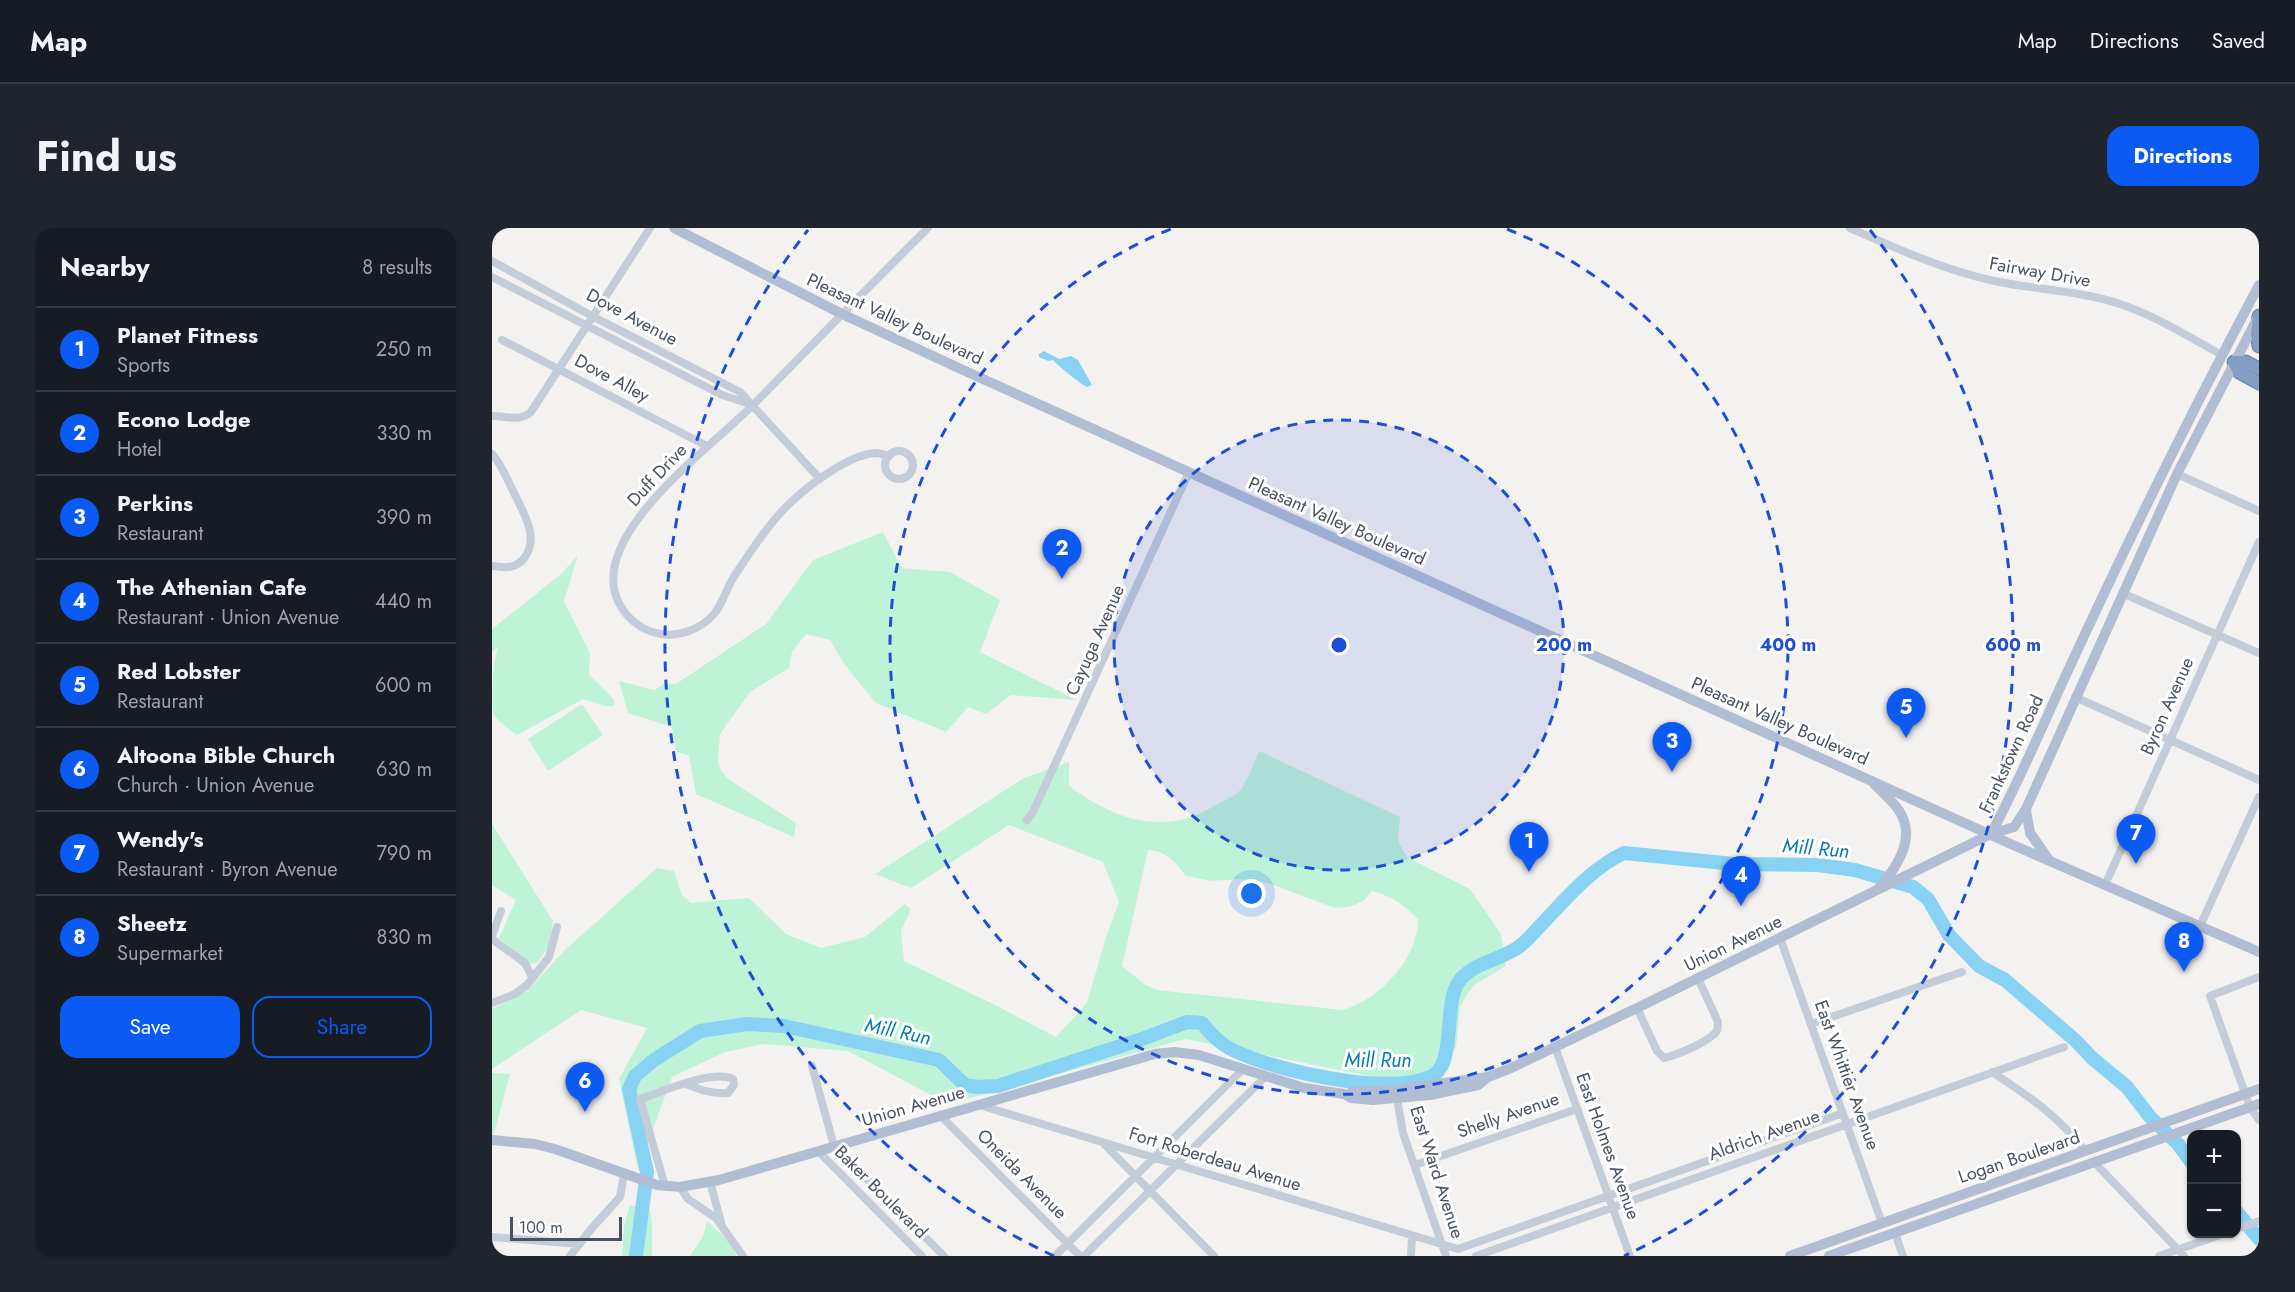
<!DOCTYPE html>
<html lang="en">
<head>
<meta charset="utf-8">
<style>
	body { margin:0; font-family:Jost,sans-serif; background:#20242c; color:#f1f3f6 }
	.controls { position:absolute; right:18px; bottom:18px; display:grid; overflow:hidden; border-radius:12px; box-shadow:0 2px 4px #0004 }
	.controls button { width:54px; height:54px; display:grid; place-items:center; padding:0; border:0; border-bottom:2px solid #363941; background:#171b24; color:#f1f3f6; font:30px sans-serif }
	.scale { position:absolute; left:18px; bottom:15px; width:112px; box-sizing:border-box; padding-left:6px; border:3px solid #485261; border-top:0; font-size:16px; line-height:21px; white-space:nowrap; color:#485261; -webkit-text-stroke:4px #fff; paint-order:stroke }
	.you { position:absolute; left:760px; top:666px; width:21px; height:21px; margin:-15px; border:4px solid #fff; border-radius:50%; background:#1a73e8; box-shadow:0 0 0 9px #1a73e833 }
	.badge { display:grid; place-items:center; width:39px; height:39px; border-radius:50%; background:#0b5af4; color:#fff; font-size:20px; font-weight:700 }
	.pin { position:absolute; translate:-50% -50px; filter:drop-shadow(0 2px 3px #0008) }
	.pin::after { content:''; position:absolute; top:32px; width:21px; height:18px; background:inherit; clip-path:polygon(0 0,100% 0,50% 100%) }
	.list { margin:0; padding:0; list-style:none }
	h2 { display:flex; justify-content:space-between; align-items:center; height:78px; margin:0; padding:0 24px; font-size:26px }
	h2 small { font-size:20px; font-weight:400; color:#9ea1a6 }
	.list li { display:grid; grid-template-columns:39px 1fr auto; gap:18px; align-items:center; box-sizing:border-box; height:84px; padding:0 24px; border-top:2px solid #363941 }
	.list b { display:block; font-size:22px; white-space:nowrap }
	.list p { margin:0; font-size:20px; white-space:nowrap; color:#9ea1a6 }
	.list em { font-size:20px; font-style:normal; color:#9ea1a6 }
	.actions { display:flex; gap:12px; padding:18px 24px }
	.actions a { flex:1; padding:14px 0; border:2px solid #0b5af4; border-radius:18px; text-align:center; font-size:21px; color:#0b5af4 }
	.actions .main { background:#0b5af4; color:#fff }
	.map { position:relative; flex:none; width:1767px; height:1028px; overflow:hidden; border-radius:18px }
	header { display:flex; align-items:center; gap:36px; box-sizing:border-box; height:84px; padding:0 30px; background:#171b24; border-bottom:2px solid #363941 }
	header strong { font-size:28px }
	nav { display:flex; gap:33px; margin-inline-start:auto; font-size:21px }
	.intro { display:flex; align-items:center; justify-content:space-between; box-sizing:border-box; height:144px; padding:0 36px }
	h1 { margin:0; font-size:42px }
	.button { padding:15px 27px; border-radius:18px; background:#0b5af4; color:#fff; font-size:21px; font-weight:700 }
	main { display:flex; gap:36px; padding:0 36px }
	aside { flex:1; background:#171b24; border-radius:18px; box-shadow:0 2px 4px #0004 }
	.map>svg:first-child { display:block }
</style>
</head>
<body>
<header>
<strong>Map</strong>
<nav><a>Map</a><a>Directions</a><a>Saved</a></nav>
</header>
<div class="intro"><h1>Find us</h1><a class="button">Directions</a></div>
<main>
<aside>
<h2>Nearby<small>8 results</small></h2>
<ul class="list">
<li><span class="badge">1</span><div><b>Planet Fitness</b><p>Sports</p></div><em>250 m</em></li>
<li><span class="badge">2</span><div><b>Econo Lodge</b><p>Hotel</p></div><em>330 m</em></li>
<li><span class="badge">3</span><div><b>Perkins</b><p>Restaurant</p></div><em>390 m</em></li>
<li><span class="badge">4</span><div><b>The Athenian Cafe</b><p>Restaurant · Union Avenue</p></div><em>440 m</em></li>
<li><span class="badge">5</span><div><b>Red Lobster</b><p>Restaurant</p></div><em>600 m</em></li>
<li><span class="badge">6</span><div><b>Altoona Bible Church</b><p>Church · Union Avenue</p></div><em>630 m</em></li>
<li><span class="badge">7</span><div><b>Wendy's</b><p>Restaurant · Byron Avenue</p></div><em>790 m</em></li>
<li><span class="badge">8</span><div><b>Sheetz</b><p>Supermarket</p></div><em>830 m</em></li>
</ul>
<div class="actions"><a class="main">Save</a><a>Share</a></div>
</aside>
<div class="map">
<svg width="1767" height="1028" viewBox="0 0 1767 1028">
	<rect width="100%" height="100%" fill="#f4f2f1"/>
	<!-- green -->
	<path fill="#bef3d8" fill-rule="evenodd" d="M391,304L410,340L458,344L508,372L488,424L585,472L519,467L494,486L476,479L454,504L384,475L352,436L338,412L314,406L300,424L297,440L258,464L228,506L226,533L229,543L236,551L304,595L302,609L204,566L197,528L184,523L180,499L136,485L127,453L162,462L172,456H184L274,396L321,332Z
		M86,327L72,373L98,425L97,446C106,456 116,463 123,474L121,478H113L91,471L25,507C17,501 5,494 1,484C0,473 0,429 7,419L0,424V401L69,346Z
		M90,476L111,507L56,543L36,511Z
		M767,523L908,589L906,613L915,629L978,661L1009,706L1014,738L982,757L974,768L968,779L964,820L948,831L938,845L908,854L694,811L456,876L356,823L272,816L233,824L180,849L146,942L127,851L155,800L89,782L0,841V781L34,764L74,721L165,640L182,643L190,667L199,675L257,670L294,706L329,720L373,709L413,676L419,681L409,703L412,733L505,778L564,809L595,775L614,709L627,674L611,634L517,597L419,660L383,646L532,550L577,534V558C622,591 671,609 722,578C730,573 744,568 749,561C757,550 762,535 767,523ZM656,622C675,623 683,634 694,648L720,653L748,651L776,655L843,680L857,679L871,673L880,663C899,668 913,677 926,691C926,731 888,771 851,782L665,762L652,756L630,738Z
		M0,596L61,693L57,718L45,735L39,736L7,710L24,672L0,657Z
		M0,845L18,846L2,906H0Z
		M138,977L158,982L160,996V1028H130L132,997Z
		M215,993L241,1017L244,1028H198L211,1008Z"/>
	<!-- water -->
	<path fill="#88d2f3" d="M552,123L567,131L579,128L586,132L600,157L595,159C590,157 565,137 561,132L556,133L547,129V126Z"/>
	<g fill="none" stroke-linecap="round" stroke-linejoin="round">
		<!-- river -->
		<path stroke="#88d2f3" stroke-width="14" d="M1744,983L1767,1011
			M144,1028L155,944L137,861L143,848L162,832L208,803L255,796L292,798L447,832L473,857L486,859L506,858L650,811L695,794L710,795C716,803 724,811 732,817C769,841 906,872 943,846C963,831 952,777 966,755C978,735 1010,732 1028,718C1035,713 1041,705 1047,699C1073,672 1098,641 1132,625L1242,636L1326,637L1363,642L1421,659L1436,671L1457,707L1487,738L1513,752L1584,813L1600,830L1635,859L1658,889L1686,916L1700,935"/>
		<!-- highway casing -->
		<g stroke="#7189af" stroke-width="15">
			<path id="highway" d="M1767,88L1765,106L1767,118
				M1767,141L1754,134H1742L1747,144L1767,155"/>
		</g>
		<!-- minor -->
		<path stroke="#c4ccd7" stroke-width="8" d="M1358,0C1404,20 1449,41 1498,52C1541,62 1587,62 1628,76C1664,88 1697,109 1730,127
			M0,33L100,88L248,164L328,251
			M0,49L230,167L258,176
			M10,112L215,218
			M0,188C15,188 27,194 39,184L158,0
			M393 237a14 14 0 1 1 28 0a14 14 0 1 1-28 0Z
			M0,226C10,237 16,253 23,267C32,286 47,309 33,329C24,341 14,340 0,338
			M397,228C393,227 387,225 383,225C356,227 314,259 295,278C275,298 259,323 243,347C235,359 231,375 222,386C209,401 188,409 169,406C150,403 135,391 127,375C92,308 224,216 264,174C321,116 378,57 436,0
			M1685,246L1767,283
			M1630,365L1767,425
			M1583,469L1767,552
			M535,592L541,584L697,244
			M1613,657L1767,314
			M1708,698L1767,569
			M0,708L9,683
			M1288,710L1390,995
			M0,711L33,735L40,749
			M1767,749L1718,768L1758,879L1767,892
			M0,775L23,766L35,757L57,729L65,699
			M1145,780L1165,823L1172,830C1185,827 1211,816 1221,807C1226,804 1226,800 1226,794L1206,750
			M1319,796L1470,744
			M1063,819L1138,1028
			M320,838L342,918L452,1028
			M1500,844C1535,867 1568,889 1593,923
			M904,865L911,905L954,1028
			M487,877L966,1021L1351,885
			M448,887L588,1028
			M610,914L722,1028
			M326,923L430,1028
			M1602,934L1692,1028
			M923,937L1085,881
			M218,954L229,994
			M173,958L148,871C170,864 220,841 241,851L242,857L236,865C220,866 209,862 194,856
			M188,959L196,971L224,990L251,1028
			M1744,1001L1767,993
			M1403,1005L1411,1028
			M0,1009L88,1016
			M78,1028L100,1000L128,969L132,947
			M563,1028L751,841
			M592,1028L774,848
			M919,1028L920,1008
			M984,1028L1572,819
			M1667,1028L1731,1006"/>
		<!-- major -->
		<path stroke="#b0bdd2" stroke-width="10" d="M182,0L350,86L471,142L1521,617L1767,724
			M1382,556C1391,565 1401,573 1408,584C1424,611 1405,639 1387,660
			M1534,582L1538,605L1557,632
			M1499,606C1524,559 1545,511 1567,462C1630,325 1696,190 1767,57
			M859,864L903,862L995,849
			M0,912L43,916L63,921L165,957L188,959L227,952L663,826L682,824L707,827L812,860L852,866L859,870L881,872L938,867L986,857L996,849L1019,840L1145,780L1499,606L1522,599L1534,581L1685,246L1766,89
			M1298,1028L1767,861
			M1337,1028L1767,876"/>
		<!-- highway -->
		<use href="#highway" stroke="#869ec3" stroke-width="12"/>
	</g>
	<!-- distance rings -->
	<circle cx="847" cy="417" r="225" fill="#1d4ed8" fill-opacity=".12"/>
	<g fill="none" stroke="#1d4ed8" stroke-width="3" stroke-dasharray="10 8">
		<circle cx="847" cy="417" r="225"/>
		<path d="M1015 1A449 449 0 1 1 679 1"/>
		<path d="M562 1028A674 674 0 0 1 316 2M1378 2A674 674 0 0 1 1132 1028"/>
	</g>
	<g text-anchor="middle" stroke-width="6" stroke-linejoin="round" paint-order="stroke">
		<!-- street labels -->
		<g font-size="18" fill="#485261" stroke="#fff">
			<text transform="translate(1548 44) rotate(10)" y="6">Fairway Drive</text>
			<text transform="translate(140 89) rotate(28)" y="6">Dove Avenue</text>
			<text transform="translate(403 91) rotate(25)" y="6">Pleasant Valley Boulevard</text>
			<text transform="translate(120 150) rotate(28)" y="6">Dove Alley</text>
			<text transform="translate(165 247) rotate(-47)" y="6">Duff Drive</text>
			<text transform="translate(845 293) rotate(24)" y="6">Pleasant Valley Boulevard</text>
			<text transform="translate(603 412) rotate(-66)" y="6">Cayuga Avenue</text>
			<text transform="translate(1675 478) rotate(-66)" y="6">Byron Avenue</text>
			<text transform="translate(1288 493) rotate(24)" y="6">Pleasant Valley Boulevard</text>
			<text transform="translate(1519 526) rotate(-65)" y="6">Frankstown Road</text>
			<text transform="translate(1241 715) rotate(-26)" y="6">Union Avenue</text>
			<text transform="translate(1355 847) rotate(70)" y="6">East Whittier Avenue</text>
			<text transform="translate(421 878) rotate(-16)" y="6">Union Avenue</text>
			<text transform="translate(1016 887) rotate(-19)" y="6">Shelly Avenue</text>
			<text transform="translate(1272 907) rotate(-20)" y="6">Aldrich Avenue</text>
			<text transform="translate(1116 918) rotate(70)" y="6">East Holmes Avenue</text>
			<text transform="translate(1527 929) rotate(-19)" y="6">Logan Boulevard</text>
			<text transform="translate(723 931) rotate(17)" y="6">Fort Roberdeau Avenue</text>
			<text transform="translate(945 944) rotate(72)" y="6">East Ward Avenue</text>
			<text transform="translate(530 946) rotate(45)" y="6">Oneida Avenue</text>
			<text transform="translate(389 964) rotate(45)" y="6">Baker Boulevard</text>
		</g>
		<!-- water labels -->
		<g font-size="20" font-style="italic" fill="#027bb2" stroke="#fff">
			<text transform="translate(1324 620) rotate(5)" y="7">Mill Run</text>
			<text transform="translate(406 803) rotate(12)" y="7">Mill Run</text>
			<text x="886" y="839">Mill Run</text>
		</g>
	</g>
	<circle cx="847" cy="417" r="9" fill="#1d4ed8" stroke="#fff" stroke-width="3"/>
	<g font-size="18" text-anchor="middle" font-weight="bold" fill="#1d4ed8" stroke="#fff" stroke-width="6" stroke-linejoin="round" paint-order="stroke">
		<text x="1072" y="423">200 m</text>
		<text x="1296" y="423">400 m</text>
		<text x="1521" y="423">600 m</text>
	</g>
</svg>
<div class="controls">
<button>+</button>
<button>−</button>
</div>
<div class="scale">100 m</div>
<div class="you"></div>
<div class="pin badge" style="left:1037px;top:644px">1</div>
<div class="pin badge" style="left:570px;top:351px">2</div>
<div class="pin badge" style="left:1180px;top:544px">3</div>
<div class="pin badge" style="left:1249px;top:678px">4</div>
<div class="pin badge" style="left:1414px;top:510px">5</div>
<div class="pin badge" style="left:93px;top:884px">6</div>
<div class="pin badge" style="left:1644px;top:636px">7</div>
<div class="pin badge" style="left:1692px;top:744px">8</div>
</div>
</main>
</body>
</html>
